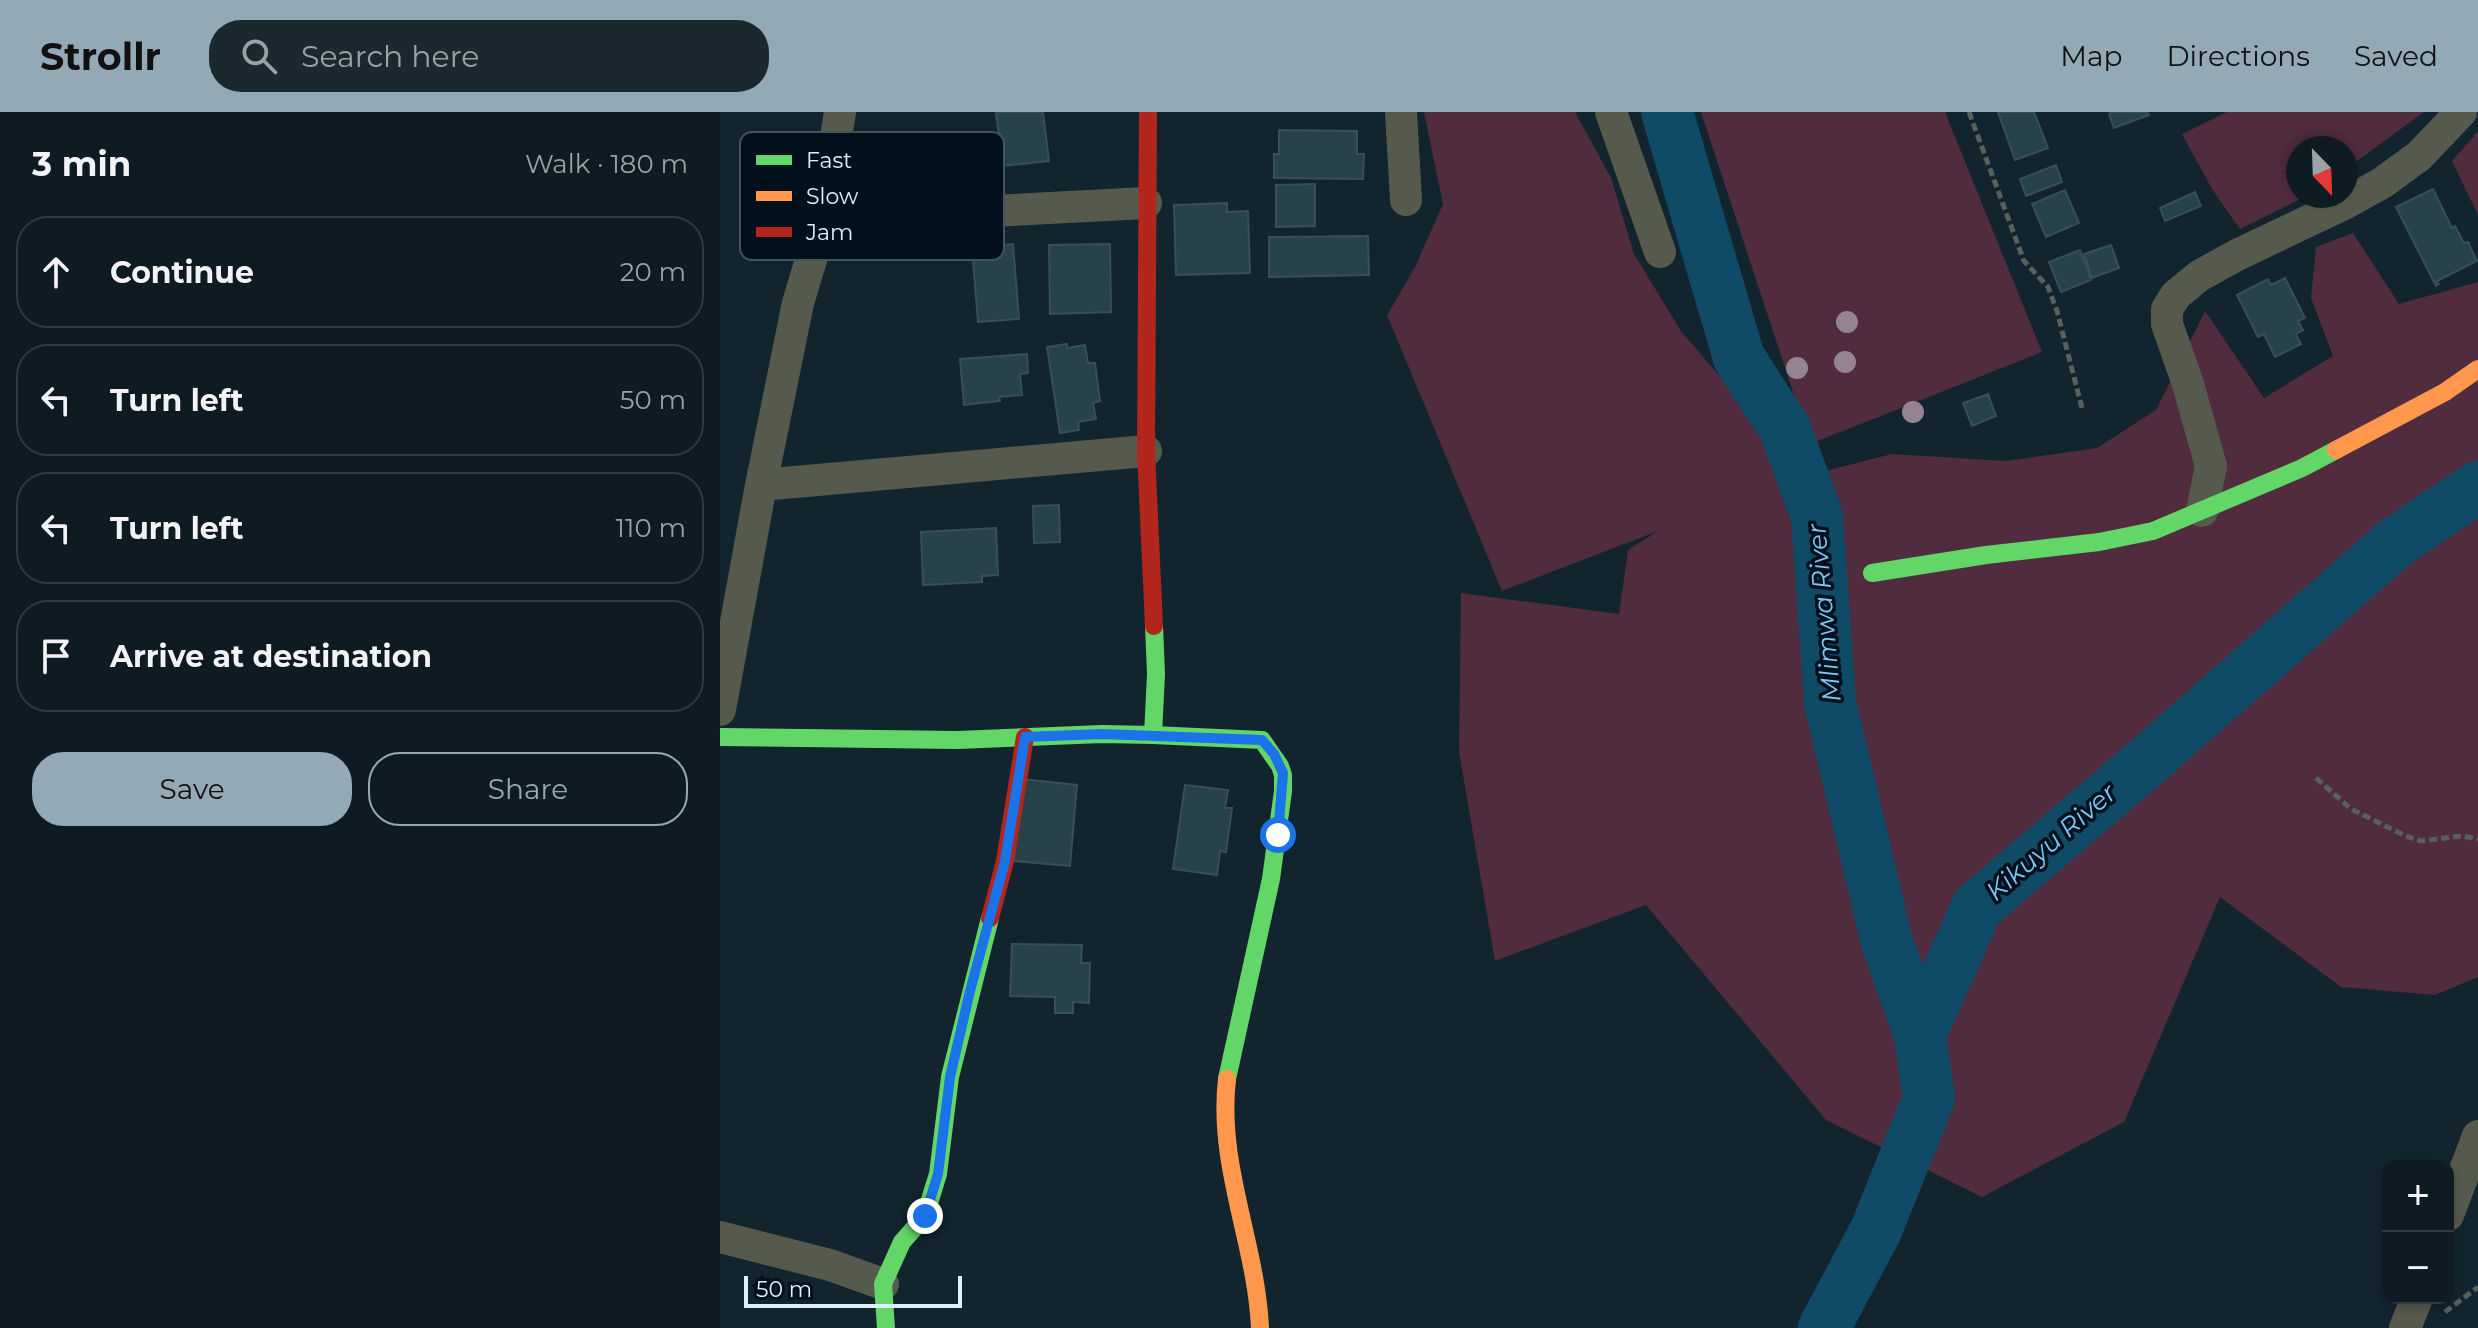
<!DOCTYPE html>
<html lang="en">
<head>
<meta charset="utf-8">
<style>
	body { margin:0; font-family:Montserrat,sans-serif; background:#1c282f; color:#f1f3f6 }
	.controls { position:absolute; right:24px; bottom:24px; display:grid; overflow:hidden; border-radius:16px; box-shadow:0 4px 12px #0003 }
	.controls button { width:72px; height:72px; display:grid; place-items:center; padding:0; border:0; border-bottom:2px solid #2e3940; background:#0e1b22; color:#f1f3f6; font:40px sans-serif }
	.compass { position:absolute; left:1566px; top:24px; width:72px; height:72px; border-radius:50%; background:#0e1b22; box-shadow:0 4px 12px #0003; rotate:157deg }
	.scale { position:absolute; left:24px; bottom:20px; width:218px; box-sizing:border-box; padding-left:8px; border:4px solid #daf1ff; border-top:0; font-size:22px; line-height:28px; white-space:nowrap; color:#daf1ff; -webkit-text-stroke:6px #01101a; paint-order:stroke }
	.stop { position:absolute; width:24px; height:24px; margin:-18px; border:6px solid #1a73e8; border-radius:50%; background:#fff }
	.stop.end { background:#1a73e8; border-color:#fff; box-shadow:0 2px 8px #0008 }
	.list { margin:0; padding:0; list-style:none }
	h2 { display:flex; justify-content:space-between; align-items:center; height:104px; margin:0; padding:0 32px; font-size:34px }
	h2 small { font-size:26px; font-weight:400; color:#9ba1a5 }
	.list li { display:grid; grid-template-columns:52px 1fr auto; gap:24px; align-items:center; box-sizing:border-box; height:112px; margin:0 16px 16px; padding:0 16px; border:2px solid #2e3940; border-radius:32px }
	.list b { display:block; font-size:30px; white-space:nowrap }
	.list em { font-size:26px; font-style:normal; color:#9ba1a5 }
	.actions { display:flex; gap:16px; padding:24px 32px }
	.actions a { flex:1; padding:18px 0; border:2px solid #94a9b6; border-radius:32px; text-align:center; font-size:28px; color:#94a9b6 }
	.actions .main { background:#94a9b6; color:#111 }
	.icon { flex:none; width:44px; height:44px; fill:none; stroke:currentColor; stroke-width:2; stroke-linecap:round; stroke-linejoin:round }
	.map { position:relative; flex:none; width:1758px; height:1216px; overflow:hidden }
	header { display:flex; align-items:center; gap:48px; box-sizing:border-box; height:112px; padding:0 40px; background:#94a9b6; color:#111 }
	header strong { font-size:38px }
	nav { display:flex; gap:44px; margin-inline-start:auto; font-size:28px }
	.search { width:560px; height:72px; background:#1c282f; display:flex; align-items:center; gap:20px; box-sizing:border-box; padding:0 28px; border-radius:32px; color:#9ba1a5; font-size:30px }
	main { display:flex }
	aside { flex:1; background:#0e1b22 }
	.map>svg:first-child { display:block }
</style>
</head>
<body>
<header>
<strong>Strollr</strong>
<div class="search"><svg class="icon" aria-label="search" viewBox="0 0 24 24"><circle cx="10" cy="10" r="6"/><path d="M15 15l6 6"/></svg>Search here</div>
<nav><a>Map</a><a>Directions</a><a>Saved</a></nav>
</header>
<main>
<aside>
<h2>3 min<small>Walk · 180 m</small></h2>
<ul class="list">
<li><svg class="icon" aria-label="ahead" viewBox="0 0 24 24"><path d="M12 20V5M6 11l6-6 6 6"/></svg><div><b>Continue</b></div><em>20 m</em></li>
<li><svg class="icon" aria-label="left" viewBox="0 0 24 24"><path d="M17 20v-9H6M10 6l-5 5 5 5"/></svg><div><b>Turn left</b></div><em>50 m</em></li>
<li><svg class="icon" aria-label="left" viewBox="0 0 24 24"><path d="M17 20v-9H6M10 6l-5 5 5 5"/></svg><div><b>Turn left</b></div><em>110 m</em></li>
<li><svg class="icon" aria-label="arrive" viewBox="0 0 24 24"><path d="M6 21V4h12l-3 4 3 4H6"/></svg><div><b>Arrive at destination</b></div></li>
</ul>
<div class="actions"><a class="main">Save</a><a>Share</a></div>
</aside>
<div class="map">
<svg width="1758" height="1216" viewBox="0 0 1758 1216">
	<rect width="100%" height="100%" fill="#12242e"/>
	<!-- green -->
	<path fill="#502c3e" d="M704,0H855L891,66L914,142L961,219L1030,300L1062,370L1172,342L1286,349L1377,336L1436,298L1485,199L1544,286L1613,244L1591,186L1596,135L1633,121L1679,192L1758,170V865L1715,883L1621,875L1500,785L1404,1010L1262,1085L1106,1008L926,793L775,849L739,640L741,481L899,502L908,438L938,419L782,479L667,203L695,155L723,92Z
		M981,0H1225L1322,240L1090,332Z
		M1507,0H1704L1626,57V36H1578V84H1586L1520,117L1492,77L1462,22Z
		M1758,19V103L1732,49Z"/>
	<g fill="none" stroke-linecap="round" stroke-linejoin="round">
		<!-- river -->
		<path stroke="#0f4a66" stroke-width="52" d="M947,0L1019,246L1065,317L1097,404L1110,591L1167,830L1200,923
			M1104,1216L1156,1118L1209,986L1200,923L1257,795L1432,645L1676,430L1758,375"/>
	</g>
	<!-- building -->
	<path fill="#28424a" stroke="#3b4e55" stroke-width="2" d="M276,0H323L329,49L282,54Z
		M1278,0H1314L1328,36L1295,48Z
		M1393,0H1427L1429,3L1394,16L1389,2Z
		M559,18L637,19V42H644L643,67L554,66V42H559Z
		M1336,53L1342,70L1306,84L1300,67Z
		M595,72V114L556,115V73Z
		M1713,77L1732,116L1735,114L1744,131L1748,130L1757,149L1717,169L1719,172L1716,174L1676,95Z
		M1345,78L1359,111L1326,125L1312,92Z
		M1475,80L1481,94L1445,109L1440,96Z
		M507,91V100L528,99L530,161L456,163L454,93Z
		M648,124L649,163L549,165V125Z
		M293,132L299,207L258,210L252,136Z
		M390,132L391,200L330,202L329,133Z
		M1391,133L1399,156L1372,166L1364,142Z
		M1360,138L1371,168L1341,180L1329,150Z
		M1565,166L1585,206L1578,209L1583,218L1576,222L1581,232L1555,245L1544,222L1538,225L1517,183L1548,167L1551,173Z
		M347,232V236L365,233L368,251H375L380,289L373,291L376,307L358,310L359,318L340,321L327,235Z
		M307,242L308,261L300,262L302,283L279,285L280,289L244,293L240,247Z
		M1268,282L1276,304L1252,314L1243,291Z
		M339,393L340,430L314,431L313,394Z
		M276,416L278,463L262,464V470L203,473L201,420Z
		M302,667L357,673L350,754L294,749Z
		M465,673L508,678L505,696H512L506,740L500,739L497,763L453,757Z
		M292,832L362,833L361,851H370L369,891L353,890V901H335V885L290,884Z"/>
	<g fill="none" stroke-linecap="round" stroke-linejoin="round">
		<!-- path -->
		<path stroke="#59605a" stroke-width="5" stroke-dasharray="8 4" stroke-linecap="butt" d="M1249,0L1304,149L1328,175L1337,199L1363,300
			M1596,666L1631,697L1686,724L1701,729L1742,724L1758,727
			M1725,1200L1758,1175"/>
		<!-- street -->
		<path stroke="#565a4d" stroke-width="32" d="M681,0L686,88
			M891,0L940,140
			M103,108L426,91
			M41,373L426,339
			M1482,399L1491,354L1468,272L1447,212V197L1456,183L1479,164L1517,143L1626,91L1662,71L1699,44L1741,0
			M0,598L41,373L78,191L103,108L120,0
			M1728,1103L1758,1024
			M0,1125L110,1153L163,1172
			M1685,1216L1697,1186"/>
		<!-- fast -->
		<path stroke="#63d668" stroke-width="18" d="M1152,461L1266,443L1379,430L1433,419L1582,356L1616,338
			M433,623L542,628L560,654L563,663V679L551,767L507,967
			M0,625L238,628L382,622L433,623L436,562L434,514
			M166,1216L163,1172L182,1130L205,1104L218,1062L230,965L270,806"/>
		<!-- slow -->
		<path stroke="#ff974d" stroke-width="18" d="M1616,338L1725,280L1758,257
			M507,967C497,1054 536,1130 540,1216"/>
		<!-- jam -->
		<path stroke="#b3261e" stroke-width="18" d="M428,0L426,339L434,514
			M270,806L285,749L305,625"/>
	</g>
	<!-- trees -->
	<g fill="#948491">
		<circle cx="1127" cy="210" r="11"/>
		<circle cx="1125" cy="250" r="11"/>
		<circle cx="1077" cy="256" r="11"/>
		<circle cx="1193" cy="300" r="11"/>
	</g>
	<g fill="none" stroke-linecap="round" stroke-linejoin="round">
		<!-- route -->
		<path stroke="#1a73e8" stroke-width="10" d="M205,1104L218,1062L230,965L250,879L285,749L305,625L382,622L542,628L554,642L563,661L558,723"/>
	</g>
	<g text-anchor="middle" stroke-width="7" stroke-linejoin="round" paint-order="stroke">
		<!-- water labels -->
		<g font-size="26" font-style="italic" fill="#79c9f7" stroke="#01101a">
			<text transform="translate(1104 501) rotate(-95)" y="9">Mlimwa River</text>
			<text transform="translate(1331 730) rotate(-41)" y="9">Kikuyu River</text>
		</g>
	</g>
	<!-- legend -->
	<rect x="20" y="20" width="264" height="128" rx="12" fill="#01101a" stroke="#42545f" stroke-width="2"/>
	<rect x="36" y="43" width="36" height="10" fill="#63d668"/>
	<rect x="36" y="79" width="36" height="10" fill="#ff974d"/>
	<rect x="36" y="115" width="36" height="10" fill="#b3261e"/>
	<g font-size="22" fill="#daf1ff">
		<text x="86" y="56">Fast</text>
		<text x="86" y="92">Slow</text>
		<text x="86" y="128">Jam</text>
	</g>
</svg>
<div class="controls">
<button>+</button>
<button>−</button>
</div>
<svg class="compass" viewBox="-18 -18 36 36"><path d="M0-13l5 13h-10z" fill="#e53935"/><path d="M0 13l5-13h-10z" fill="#9ba1a5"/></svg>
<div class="scale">50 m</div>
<div class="stop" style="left:558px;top:723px"></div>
<div class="stop end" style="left:205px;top:1104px"></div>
</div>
</main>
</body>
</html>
